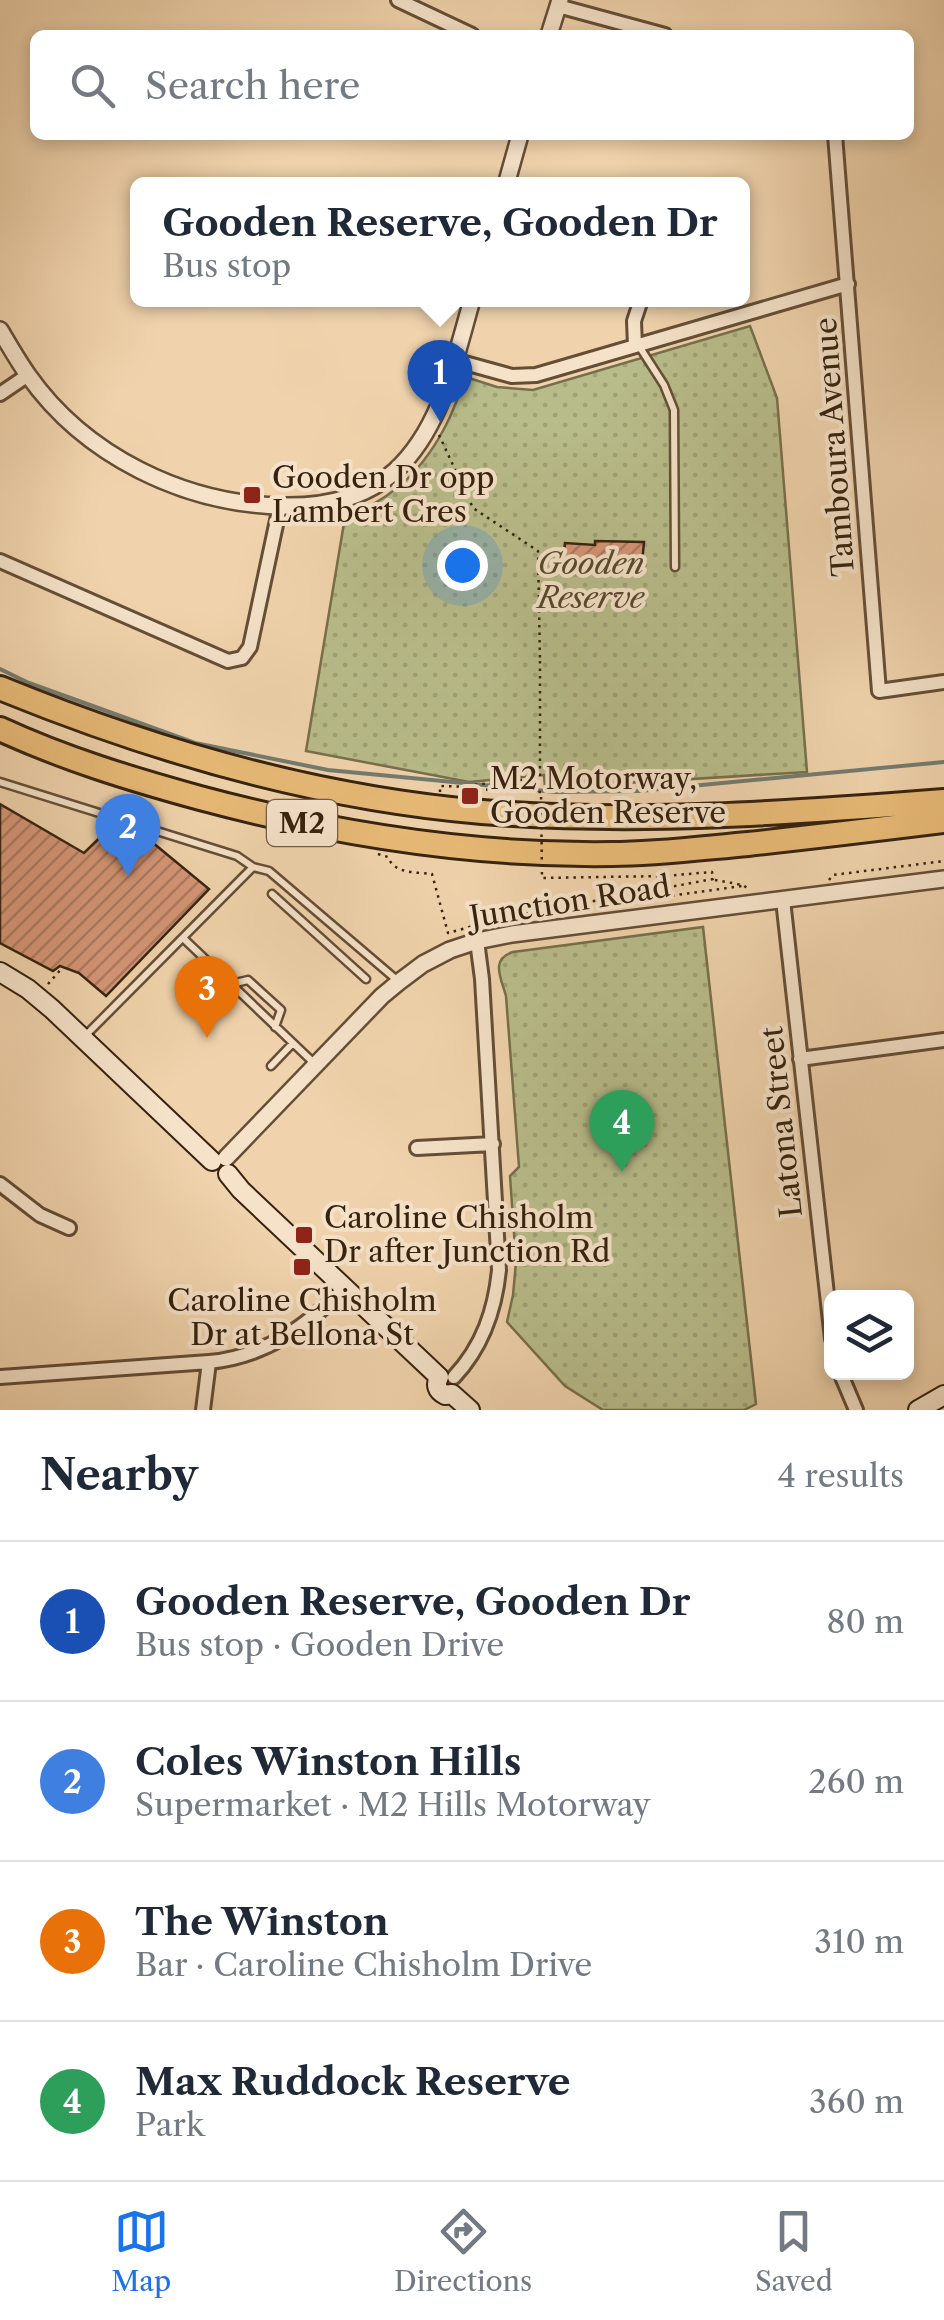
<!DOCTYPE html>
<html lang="en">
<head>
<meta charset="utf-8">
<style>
	body { margin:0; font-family:"Libre Caslon Text",serif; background:#f6f6f7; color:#1f2937 }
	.controls { position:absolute; right:30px; bottom:30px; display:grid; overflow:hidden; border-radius:15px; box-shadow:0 5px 15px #0003 }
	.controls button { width:90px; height:90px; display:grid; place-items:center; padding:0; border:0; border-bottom:2px solid #e0e1e3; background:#fff; color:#1f2937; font:50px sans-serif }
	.you { position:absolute; left:462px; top:565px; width:35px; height:35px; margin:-25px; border:8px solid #fff; border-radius:50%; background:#1a73e8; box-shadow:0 0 0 15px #1a73e833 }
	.badge { display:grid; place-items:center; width:65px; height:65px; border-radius:50%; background:#1a73e8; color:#fff; font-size:32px; font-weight:700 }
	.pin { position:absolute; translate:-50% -82px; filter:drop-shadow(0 2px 5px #0008) }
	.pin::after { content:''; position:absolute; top:52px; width:35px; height:30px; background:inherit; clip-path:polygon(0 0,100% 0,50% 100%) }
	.popup { position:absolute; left:130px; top:177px; width:620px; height:130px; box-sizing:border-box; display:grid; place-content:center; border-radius:15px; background:#fff; filter:drop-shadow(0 2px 8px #0005); font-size:32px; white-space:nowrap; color:#747a83 }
	.popup b { font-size:38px; color:#1f2937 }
	.popup::after { content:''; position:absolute; left:50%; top:100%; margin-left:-20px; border:20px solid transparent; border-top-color:#fff }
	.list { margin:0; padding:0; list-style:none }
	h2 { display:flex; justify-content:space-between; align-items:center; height:130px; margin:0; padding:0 40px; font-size:42px }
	h2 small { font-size:32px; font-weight:400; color:#747a83 }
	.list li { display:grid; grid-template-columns:65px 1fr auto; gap:30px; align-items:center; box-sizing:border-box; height:160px; padding:0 40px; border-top:2px solid #e0e1e3 }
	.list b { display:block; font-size:38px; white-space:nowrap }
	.list p { margin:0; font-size:32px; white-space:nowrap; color:#747a83 }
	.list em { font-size:32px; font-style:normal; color:#747a83 }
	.icon { flex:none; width:55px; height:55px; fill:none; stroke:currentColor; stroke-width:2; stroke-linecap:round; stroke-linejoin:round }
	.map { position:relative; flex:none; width:944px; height:1410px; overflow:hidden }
	.search { position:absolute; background:#fff; box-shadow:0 5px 15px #0003; left:30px; right:30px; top:30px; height:110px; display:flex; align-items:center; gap:25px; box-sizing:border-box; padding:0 35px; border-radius:15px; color:#747a83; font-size:38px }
	.sheet { height:770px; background:#fff }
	nav { display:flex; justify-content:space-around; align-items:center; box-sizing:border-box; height:140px; border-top:2px solid #e0e1e3; background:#fff; font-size:28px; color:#747a83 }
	nav a { display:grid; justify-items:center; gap:5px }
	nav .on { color:#1a73e8 }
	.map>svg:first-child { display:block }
</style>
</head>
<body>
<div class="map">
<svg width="944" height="1410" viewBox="0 0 944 1410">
	<defs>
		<pattern id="park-dots" width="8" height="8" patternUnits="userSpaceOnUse" patternTransform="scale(2.5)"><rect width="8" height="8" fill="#b8bc8a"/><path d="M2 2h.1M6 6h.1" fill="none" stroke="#9fa176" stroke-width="1.8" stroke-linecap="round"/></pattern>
		<pattern id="building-hatch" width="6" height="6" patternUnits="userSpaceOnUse" patternTransform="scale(2.5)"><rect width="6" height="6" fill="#d69677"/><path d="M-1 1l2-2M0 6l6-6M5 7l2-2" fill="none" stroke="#ae7a60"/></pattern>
	</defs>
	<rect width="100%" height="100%" fill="#f0d3ac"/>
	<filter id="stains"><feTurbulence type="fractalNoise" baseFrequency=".002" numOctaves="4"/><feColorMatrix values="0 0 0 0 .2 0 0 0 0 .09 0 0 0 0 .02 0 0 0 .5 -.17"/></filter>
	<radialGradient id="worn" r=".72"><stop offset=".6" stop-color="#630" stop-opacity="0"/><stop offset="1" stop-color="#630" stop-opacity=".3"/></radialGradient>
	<!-- park -->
	<path fill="url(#park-dots)" stroke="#776f4c" stroke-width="2.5" d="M750,326L777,398L807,772L545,788L544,775L469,782L306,751L345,517C394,499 425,468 448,421C455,407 459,391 469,378L497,387L533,390Z
		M703,927L756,1404L744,1410H603L565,1386L507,1322L513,1295L516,1262L510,1176L519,1167L506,996C501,978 490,959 513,952Z"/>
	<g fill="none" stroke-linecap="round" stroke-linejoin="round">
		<!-- stream -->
		<path stroke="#737b70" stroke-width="4" d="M0,669L29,683L195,743L328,770L556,792L639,791L944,762"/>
	</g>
	<!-- building -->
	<path fill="url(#building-hatch)" stroke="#36220e" stroke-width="2.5" d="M595,541L644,542L642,563L622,561L621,564L607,566V569L595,568L593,564L563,562L565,543L595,545Z
		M0,804L84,853L113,825L141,833L209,889L106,996L79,973L60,966L53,971L0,943Z"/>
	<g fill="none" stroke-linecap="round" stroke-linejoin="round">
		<!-- service casing -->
		<g stroke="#644e36" stroke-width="11">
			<path id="service" d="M639,346L664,385L674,410L675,567
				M0,782L237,856L253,867
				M272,894L366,979
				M183,938L316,1065
				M231,984L248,980L281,1010L275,1027
				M86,1035L253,867L269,871L398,981
				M271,1066L293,1043"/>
		</g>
		<!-- minor casing -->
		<g stroke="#644e36" stroke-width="18">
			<path id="minor" d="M398,0L472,35
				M558,6L665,35
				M835,135L879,691L944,682
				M635,346L634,321L641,300
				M454,360L512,376L536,375L848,284
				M0,394L28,375
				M0,561L228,661L242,658L250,647L280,506
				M783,900L832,1339
				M800,1059L944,1040
				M417,1148L493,1144
				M0,1184L40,1215L69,1228
				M840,1372L856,1410
				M0,1377L209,1362C265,1357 306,1326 344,1289
				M454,1377C483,1346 495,1310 499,1270L482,979L477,941
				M203,1410L209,1362"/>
		</g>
		<!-- tertiary casing -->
		<g stroke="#644e36" stroke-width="20">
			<path id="tertiary" d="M549,35L560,0
				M506,185L520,135
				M0,330C9,345 18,361 28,375C85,456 184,504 282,506C323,507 364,499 395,471C442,428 455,358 472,300
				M226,1158L382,996L399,982L423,964L450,950L477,941L512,934L944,879"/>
		</g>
		<!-- secondary casing -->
		<g stroke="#36220e" stroke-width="22">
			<path id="secondary" d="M0,972L28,989L52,1009L212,1161
				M228,1174L241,1190L439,1377
				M439,1377C435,1385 437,1391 445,1395L452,1394L470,1410
				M918,1410L944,1395"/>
		</g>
		<!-- motorway casing -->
		<g stroke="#36220e" stroke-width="28">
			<path id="motorway" d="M0,688C154,751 316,798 482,812C636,824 790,813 944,801
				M0,729C65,759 131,779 200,798C334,834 473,856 612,854C657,854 703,848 748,844C813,837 879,829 944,821"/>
		</g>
		<!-- path -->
		<path stroke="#36220e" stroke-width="2.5" stroke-dasharray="2.5 5" stroke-linecap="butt" d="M439,435L473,508L538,551L540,661
			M440,792V786L472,787
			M378,854L388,857C394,874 416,872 432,874L448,933L502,918L713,879L712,872L664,876
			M715,880L743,885L750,890
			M829,880L833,875L944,861
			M616,898L618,903L742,886
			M48,984L63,967"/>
		<!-- service -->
		<use href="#service" stroke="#f5e2c9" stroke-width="6"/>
		<!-- minor -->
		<use href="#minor" stroke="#f5e2c9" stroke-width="12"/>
		<!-- tertiary -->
		<use href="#tertiary" stroke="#f5e2c9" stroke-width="15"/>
		<!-- secondary -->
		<use href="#secondary" stroke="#f5e2c9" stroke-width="18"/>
		<!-- motorway -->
		<use href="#motorway" stroke="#e8ba76" stroke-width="22"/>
		<!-- path-bridge -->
		<path stroke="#36220e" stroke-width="2.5" stroke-dasharray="2.5 5" stroke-linecap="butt" d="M540,661V778L472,785L473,789L541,792L542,878L664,876"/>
	</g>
	<!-- markers -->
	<g fill="#8f2418" stroke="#f5e2c9" stroke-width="4">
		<rect x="242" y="485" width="20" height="20" rx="5"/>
		<rect x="460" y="786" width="20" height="20" rx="5"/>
		<rect x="294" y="1225" width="20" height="20" rx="5"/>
		<rect x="292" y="1257" width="20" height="20" rx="5"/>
	</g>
	<g text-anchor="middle" stroke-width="8" stroke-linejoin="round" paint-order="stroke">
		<!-- shield labels -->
		<rect fill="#f5e2c9" stroke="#6f5c46" stroke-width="2.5" x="267" y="800" width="70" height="46" rx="8"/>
		<g font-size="28" font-weight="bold" fill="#36220e">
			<text x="302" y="833">M2</text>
		</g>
		<!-- street labels -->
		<g font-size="30" fill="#36220e" stroke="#f5e2c9">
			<text transform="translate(835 447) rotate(-94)" y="10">Tamboura Avenue</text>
			<text transform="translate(570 902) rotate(-9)" y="10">Junction Road</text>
			<text transform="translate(782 1122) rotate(-96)" y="10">Latona Street</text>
		</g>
		<!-- poi labels -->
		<g font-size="30" fill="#36220e" stroke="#f5e2c9" text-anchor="start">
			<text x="272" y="488">Gooden Dr opp<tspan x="272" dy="34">Lambert Cres</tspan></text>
			<text x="490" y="789">M2 Motorway,<tspan x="490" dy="34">Gooden Reserve</tspan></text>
			<text x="324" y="1228">Caroline Chisholm<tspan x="324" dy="34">Dr after Junction Rd</tspan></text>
			<text x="302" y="1311" text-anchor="middle">Caroline Chisholm<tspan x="302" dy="34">Dr at Bellona St</tspan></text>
		</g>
		<!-- park labels -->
		<g font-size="30" font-style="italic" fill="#56482d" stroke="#f5e2c9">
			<text x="591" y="574">Gooden<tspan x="591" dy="34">Reserve</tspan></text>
		</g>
	</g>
	<rect width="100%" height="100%" filter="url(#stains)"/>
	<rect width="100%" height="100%" fill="url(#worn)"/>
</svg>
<div class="controls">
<button><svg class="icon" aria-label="layers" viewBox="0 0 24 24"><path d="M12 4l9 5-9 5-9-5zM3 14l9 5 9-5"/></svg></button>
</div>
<div class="you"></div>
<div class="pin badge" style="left:440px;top:422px;background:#1a4fb4">1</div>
<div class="popup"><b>Gooden Reserve, Gooden Dr</b>Bus stop</div>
<div class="pin badge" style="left:128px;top:876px;background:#3f7fe0">2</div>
<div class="pin badge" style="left:207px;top:1038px;background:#e8710a">3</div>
<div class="pin badge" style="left:622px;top:1172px;background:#2e9e5b">4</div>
<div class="search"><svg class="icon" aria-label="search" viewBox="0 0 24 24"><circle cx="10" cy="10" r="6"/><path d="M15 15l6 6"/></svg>Search here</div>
</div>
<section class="sheet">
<h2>Nearby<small>4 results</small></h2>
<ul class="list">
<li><span class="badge" style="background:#1a4fb4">1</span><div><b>Gooden Reserve, Gooden Dr</b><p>Bus stop · Gooden Drive</p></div><em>80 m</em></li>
<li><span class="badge" style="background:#3f7fe0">2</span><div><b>Coles Winston Hills</b><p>Supermarket · M2 Hills Motorway</p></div><em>260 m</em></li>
<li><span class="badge" style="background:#e8710a">3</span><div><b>The Winston</b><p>Bar · Caroline Chisholm Drive</p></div><em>310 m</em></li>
<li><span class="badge" style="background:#2e9e5b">4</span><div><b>Max Ruddock Reserve</b><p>Park</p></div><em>360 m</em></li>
</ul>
</section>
<nav>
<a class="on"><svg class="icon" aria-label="map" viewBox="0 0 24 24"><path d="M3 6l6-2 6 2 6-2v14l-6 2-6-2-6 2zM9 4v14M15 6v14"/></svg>Map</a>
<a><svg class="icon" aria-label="directions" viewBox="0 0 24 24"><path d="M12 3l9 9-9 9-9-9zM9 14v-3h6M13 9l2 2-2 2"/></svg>Directions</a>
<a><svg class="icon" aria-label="saved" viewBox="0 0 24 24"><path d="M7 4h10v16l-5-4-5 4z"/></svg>Saved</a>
</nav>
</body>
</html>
